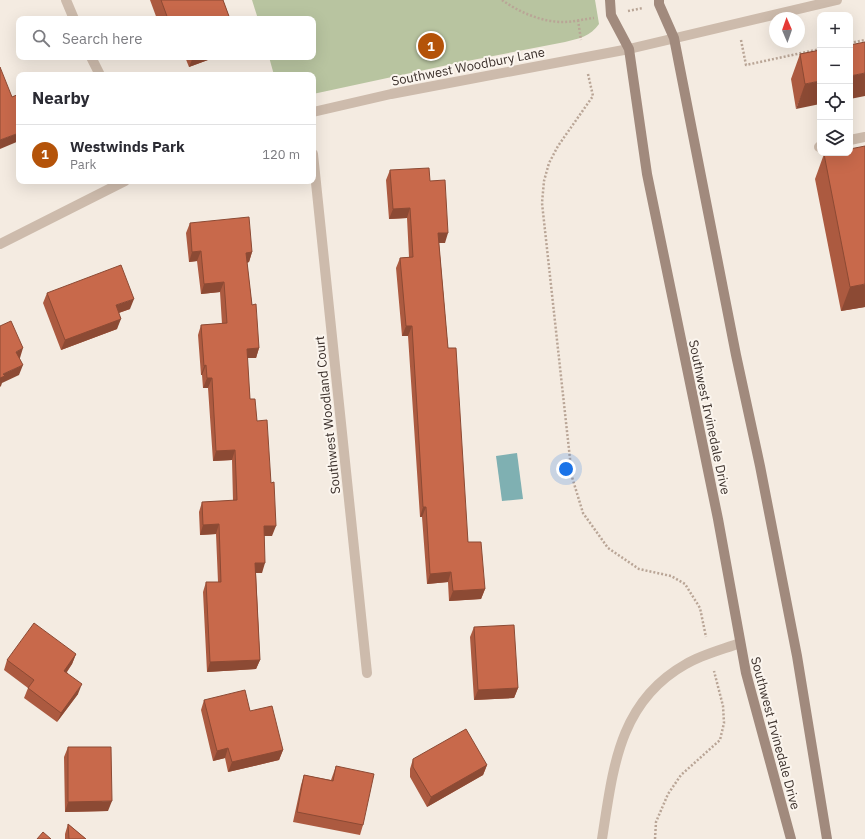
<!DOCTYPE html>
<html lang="en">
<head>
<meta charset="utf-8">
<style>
	body { margin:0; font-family:"IBM Plex Sans",sans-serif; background:#f7f7f7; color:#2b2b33 }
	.controls { position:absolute; right:12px; top:12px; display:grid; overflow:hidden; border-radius:8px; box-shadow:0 4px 16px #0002 }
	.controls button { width:36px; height:36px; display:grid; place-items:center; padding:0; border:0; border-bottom:1px solid #e1e1e2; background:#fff; color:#2b2b33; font:20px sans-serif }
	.compass { position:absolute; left:769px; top:12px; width:36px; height:36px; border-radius:50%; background:#fff; box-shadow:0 4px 16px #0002; rotate:358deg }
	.you { position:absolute; left:566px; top:469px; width:14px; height:14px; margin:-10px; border:3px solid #fff; border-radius:50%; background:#1a73e8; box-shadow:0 0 0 6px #1a73e833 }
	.badge { display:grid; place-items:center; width:26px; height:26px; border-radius:50%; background:#b45309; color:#fff; font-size:13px; font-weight:700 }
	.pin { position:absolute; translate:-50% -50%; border:2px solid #fff; box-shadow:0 1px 4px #0006 }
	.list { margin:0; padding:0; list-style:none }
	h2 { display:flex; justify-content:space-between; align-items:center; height:52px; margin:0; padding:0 16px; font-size:17px }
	h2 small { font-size:13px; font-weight:400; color:#7c7c81 }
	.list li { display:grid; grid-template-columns:26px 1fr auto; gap:12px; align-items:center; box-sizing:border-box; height:60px; padding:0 16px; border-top:1px solid #e1e1e2 }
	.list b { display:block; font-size:15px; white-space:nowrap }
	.list p { margin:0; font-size:13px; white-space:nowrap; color:#7c7c81 }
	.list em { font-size:13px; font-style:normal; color:#7c7c81 }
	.icon { flex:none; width:22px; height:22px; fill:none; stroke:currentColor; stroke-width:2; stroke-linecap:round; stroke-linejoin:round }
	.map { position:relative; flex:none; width:865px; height:839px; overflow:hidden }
	.search { position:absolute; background:#fff; box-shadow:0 4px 16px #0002; left:16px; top:16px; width:300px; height:44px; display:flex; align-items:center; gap:10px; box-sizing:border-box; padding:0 14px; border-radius:8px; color:#7c7c81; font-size:15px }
	.panel { position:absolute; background:#fff; box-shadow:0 4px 16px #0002; left:16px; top:72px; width:300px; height:112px; border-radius:8px }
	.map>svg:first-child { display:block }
</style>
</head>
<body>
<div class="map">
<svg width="865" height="839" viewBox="0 0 865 839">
	<rect width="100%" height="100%" fill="#f4ebe1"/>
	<!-- green -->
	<path fill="#b8c4a0" d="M252,0H595L599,24C591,36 578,39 565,42L457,63L313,94V75H274L269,57H313V19H258Z"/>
	<!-- water -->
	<path fill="#7fb0b2" d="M517,453L523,499L502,501L496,456Z"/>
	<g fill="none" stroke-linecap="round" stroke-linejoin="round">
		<!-- path -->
		<path stroke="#b9a596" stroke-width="2.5" stroke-dasharray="2 2" stroke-linecap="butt" d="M502,0C519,12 541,22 563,22C573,22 584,19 594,18
			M628,11L643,8
			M578,20L581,40
			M741,40L746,65L820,49
			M850,43L865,40
			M588,74L593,96L558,146L549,163L544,181L542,203L572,477L583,513L608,548L639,569L671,576L685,584L700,608L706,637
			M655,839L656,822L668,794L681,775L720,740L724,723L723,706L714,671"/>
		<!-- service -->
		<path stroke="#cdbbac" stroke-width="10" d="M850,140L865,137
			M819,147L820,146"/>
		<!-- minor -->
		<path stroke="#cdbbac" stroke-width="10" d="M66,0L74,19
			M91,57L100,75
			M313,112L391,94L629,49L837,0
			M313,154L367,673
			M0,244L125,181
			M602,839C613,770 618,702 686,664C701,655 724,649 740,643"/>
		<!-- secondary -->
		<path stroke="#a18a7d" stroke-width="10" d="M610,0L611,15L629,49L647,174L718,519L746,673L791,839
			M659,0V4L674,38L736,355L760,466L797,656L827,839"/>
	</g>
	<!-- wall -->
	<path fill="#ac5a40" d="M150,0H223L230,19H157Z
		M820,50L796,109L791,79L800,54Z
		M185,57H216L189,67Z
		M824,154L865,307L841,311L815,179Z
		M390,170L430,181L445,243H439L448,348L468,542L485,589L481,599L449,601L448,582L427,584L422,517H420L408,336H402L396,268L400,258L409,257L407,218L389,219L386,180Z
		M190,223L252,252L249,262L247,263L252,305L259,348L256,358H247L250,399L257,421L272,536H264L262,573H256L260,660L256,669L207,672L203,592L206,582H218L216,534L200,535L199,512L202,502L233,501L232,460L213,461L208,388H203L202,375H201L198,335L201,325L222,324L220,292L201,294L197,261L189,262L186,233Z
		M47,293L130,309L119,313L117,329L61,350L43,303Z
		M474,627L518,688L514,698L474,700L470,637Z
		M76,654L72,664L67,672L78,694L57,722L24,698L28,688L4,670L7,660Z
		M204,700L250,711L283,750L279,760L228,772L225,758L213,761L201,710Z
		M68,747L108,811L65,812L64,757Z
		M413,759L487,765L483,775L427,807L410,777V769Z
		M336,766L363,825L360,835L293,822L301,785L304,775L331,780Z
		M68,824L86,839H65V834Z"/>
	<!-- shaded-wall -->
	<path fill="#8c4a34" d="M193,57H216L189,67Z
		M865,73V96L850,99V76Z
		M820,81V104L796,109L805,84Z
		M19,133V141L0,149V140Z
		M410,208L407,218L389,219L393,209Z
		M438,233H448L445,243H435Z
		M201,251L197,261L189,262L192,252Z
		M252,252L249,262L243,263L246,253Z
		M224,282L220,292L201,294L204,284Z
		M865,284V307L841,311L850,287Z
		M134,299L130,309L112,315L116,305Z
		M121,319L117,329L61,350L65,340Z
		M406,326H412L408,336H402Z
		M23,348L20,358L12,361L16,352Z
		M259,348L256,358H243L247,349Z
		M23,365L19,375L2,383L1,386L0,387V378L3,374Z
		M206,365L202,375H201L204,366Z
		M207,378H212L208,388H203Z
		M235,450L232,460L213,461L216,451Z
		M423,507H426L422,517H420Z
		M219,524L216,534L200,535L203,525Z
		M264,526H276L272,536H260Z
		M255,563H265L262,573H251Z
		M451,572L448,582L427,584L430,574Z
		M485,589L481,599L449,601L453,591Z
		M76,654L72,664L61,680L64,671Z
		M260,660L256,669L207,672L210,662Z
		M82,684L78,694L57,722L61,713Z
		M518,688L514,698L474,700L478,690Z
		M228,748L225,758L213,761L217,751Z
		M283,750L279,760L228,772L232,762Z
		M487,765L483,775L427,807L431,797Z
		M112,801L108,811L65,812L68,802Z"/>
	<!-- building -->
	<path fill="#c8694b" stroke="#8c4a34" d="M161,0H223L230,19H168Z
		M865,42V73L850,76V45Z
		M820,50V81L805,84L800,54Z
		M0,67L12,97L19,94V133L0,140Z
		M865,146V284L850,287L824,154L829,153H850V149Z
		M429,168L430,181L445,180L448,233H438L448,348H456L468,542H481L485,589L453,591L451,572L430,574L426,507H423L412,326H406L400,258L413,257L410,208L393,209L390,170Z
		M249,217L252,252L246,253L252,305L256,304L259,348L247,349L250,399H255L257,421L267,420L271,483L274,482L276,526H264L265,563H255L260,660L210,662L206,582H221L219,524L203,525L202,502L237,500L235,450L216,451L212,378H207L206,365L204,366L201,325L227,323L224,282L204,284L201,251L192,252L190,223Z
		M121,265L134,299L116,305L121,319L65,340L47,293Z
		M11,321L23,348L16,352L23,365L3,374L5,376L0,378V326Z
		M34,623L76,654L64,671L82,684L61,713L28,688L34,680L7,660Z
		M514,625L518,688L478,690L474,627Z
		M245,690L250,711L272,706L283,750L232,762L228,748L217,751L204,700Z
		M466,729L487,765L431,797L413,767V759Z
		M68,747H111L112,801L68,802Z
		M336,766L374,774L363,825L297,812L304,775L333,781Z
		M68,824L86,839H69Z
		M43,832L51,839H37Z"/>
	<g text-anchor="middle" stroke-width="4" stroke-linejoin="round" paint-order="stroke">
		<!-- street labels -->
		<g font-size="13" fill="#3b302b" stroke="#fbf5ee">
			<text transform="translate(468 66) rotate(-11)" y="5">Southwest Woodbury Lane</text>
			<text transform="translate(327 415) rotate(-96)" y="5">Southwest Woodland Court</text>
			<text transform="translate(710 417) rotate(78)" y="5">Southwest Irvinedale Drive</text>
			<text transform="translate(776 733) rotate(75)" y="5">Southwest Irvinedale Drive</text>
		</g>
	</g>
</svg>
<div class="controls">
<button>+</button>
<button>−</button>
<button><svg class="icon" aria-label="locate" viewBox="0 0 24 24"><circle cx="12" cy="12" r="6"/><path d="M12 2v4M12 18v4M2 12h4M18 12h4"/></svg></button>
<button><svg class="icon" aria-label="layers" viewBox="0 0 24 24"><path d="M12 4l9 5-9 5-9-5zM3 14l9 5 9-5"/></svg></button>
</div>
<svg class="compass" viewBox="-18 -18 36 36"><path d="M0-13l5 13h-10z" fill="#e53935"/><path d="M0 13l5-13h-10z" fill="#7c7c81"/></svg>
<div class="you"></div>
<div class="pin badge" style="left:431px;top:46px">1</div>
<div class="search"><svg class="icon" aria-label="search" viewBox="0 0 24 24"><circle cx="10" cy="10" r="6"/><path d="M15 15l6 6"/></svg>Search here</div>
<section class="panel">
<h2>Nearby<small></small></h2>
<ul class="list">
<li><span class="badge">1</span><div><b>Westwinds Park</b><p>Park</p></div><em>120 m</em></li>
</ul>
</section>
</div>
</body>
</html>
